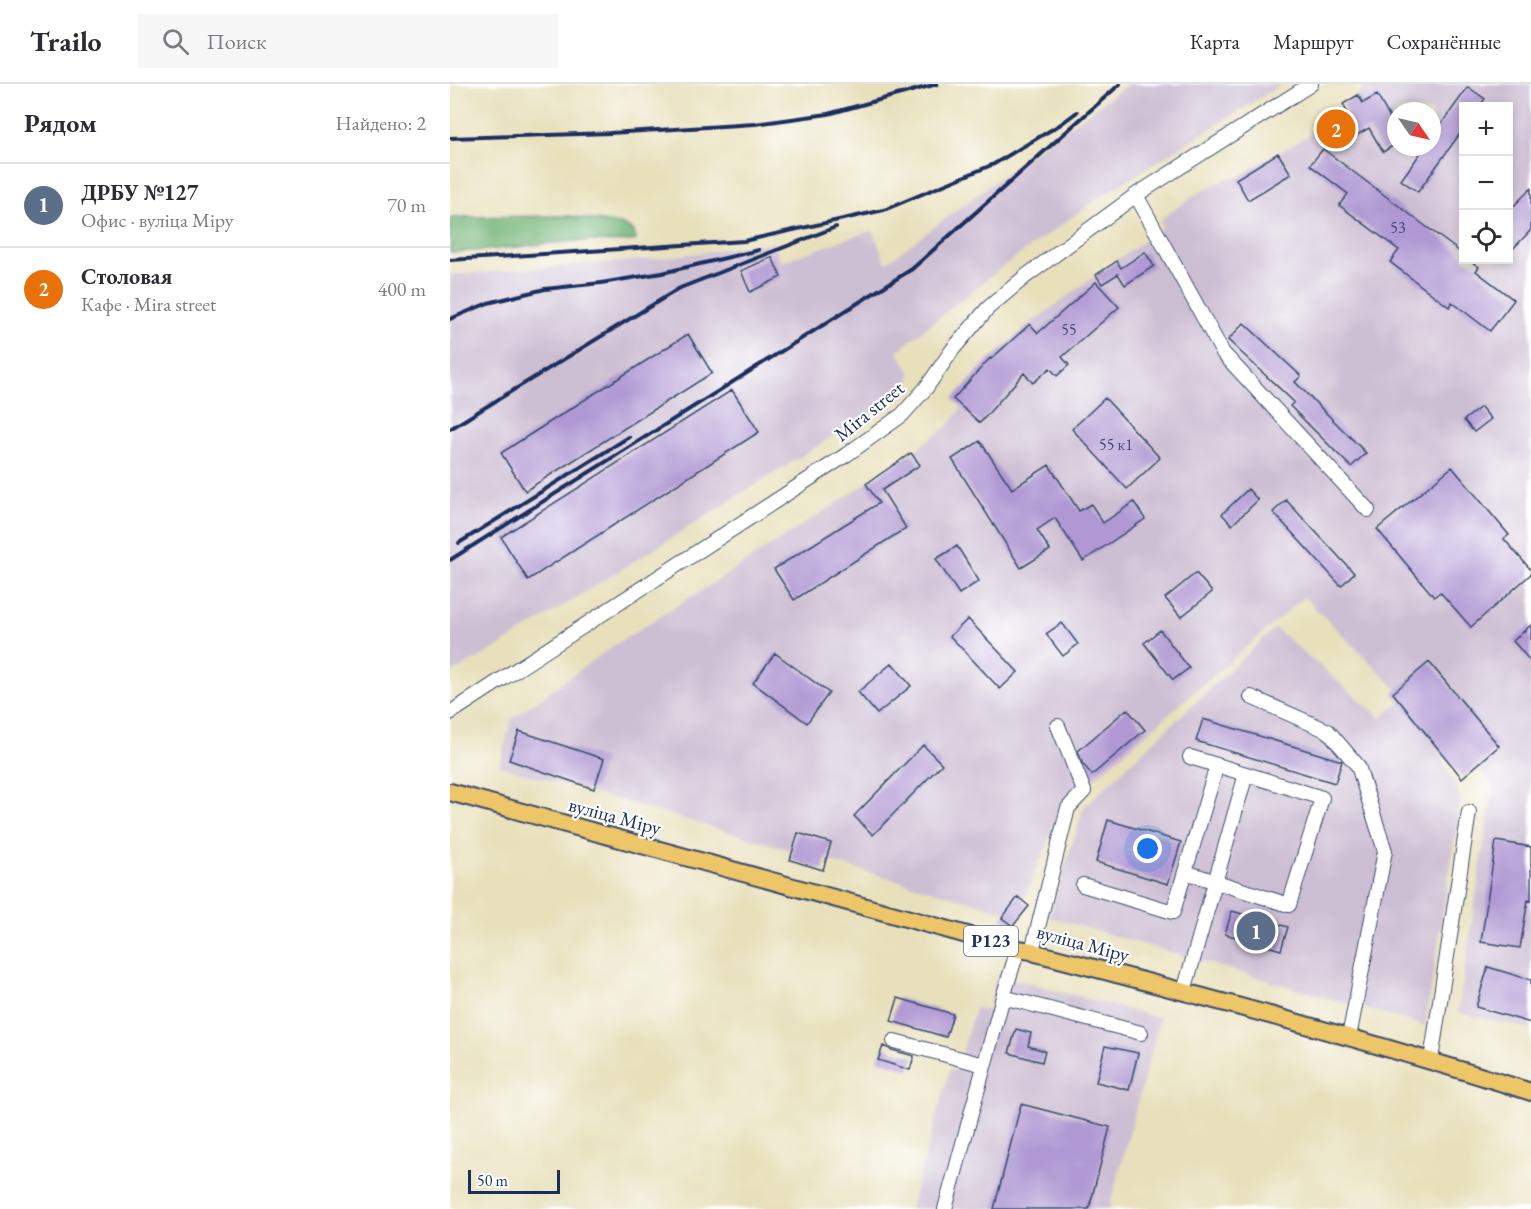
<!DOCTYPE html>
<html lang="ru">
<head>
<meta charset="utf-8">
<style>
	body { margin:0; font-family:"EB Garamond",serif; background:#f7f7f7; color:#2b2b33 }
	.controls { position:absolute; right:18px; top:18px; display:grid; overflow:hidden; border-radius:0px; box-shadow:0 3px 9px #0003 }
	.controls button { width:54px; height:54px; display:grid; place-items:center; padding:0; border:0; border-bottom:2px solid #e1e1e2; background:#fff; color:#2b2b33; font:30px sans-serif }
	.compass { position:absolute; left:937px; top:18px; width:54px; height:54px; border-radius:50%; background:#fff; box-shadow:0 3px 9px #0003; rotate:124deg }
	.scale { position:absolute; left:18px; bottom:15px; width:92px; box-sizing:border-box; padding-left:6px; border:3px solid #1b2f5e; border-top:0; font-size:16px; line-height:21px; white-space:nowrap; color:#1b2f5e; -webkit-text-stroke:4px #fff; paint-order:stroke }
	.you { position:absolute; left:698px; top:765px; width:21px; height:21px; margin:-15px; border:4px solid #fff; border-radius:50%; background:#1a73e8; box-shadow:0 0 0 9px #1a73e833 }
	.badge { display:grid; place-items:center; width:39px; height:39px; border-radius:50%; background:#111827; color:#fff; font-size:20px; font-weight:700 }
	.pin { position:absolute; translate:-50% -50%; border:3px solid #fff; box-shadow:0 2px 6px #0006 }
	.list { margin:0; padding:0; list-style:none }
	h2 { display:flex; justify-content:space-between; align-items:center; height:78px; margin:0; padding:0 24px; font-size:26px }
	h2 small { font-size:20px; font-weight:400; color:#7c7c81 }
	.list li { display:grid; grid-template-columns:39px 1fr auto; gap:18px; align-items:center; box-sizing:border-box; height:84px; padding:0 24px; border-top:2px solid #e1e1e2 }
	.list b { display:block; font-size:22px; white-space:nowrap }
	.list p { margin:0; font-size:20px; white-space:nowrap; color:#7c7c81 }
	.list em { font-size:20px; font-style:normal; color:#7c7c81 }
	.icon { flex:none; width:33px; height:33px; fill:none; stroke:currentColor; stroke-width:2; stroke-linecap:round; stroke-linejoin:round }
	.map { position:relative; flex:none; width:1081px; height:1125px; overflow:hidden }
	header { display:flex; align-items:center; gap:36px; box-sizing:border-box; height:84px; padding:0 30px; background:#fff; border-bottom:2px solid #e1e1e2 }
	header strong { font-size:28px }
	nav { display:flex; gap:33px; margin-inline-start:auto; font-size:21px }
	.search { width:420px; height:54px; background:#f7f7f7; display:flex; align-items:center; gap:15px; box-sizing:border-box; padding:0 21px; border-radius:0px; color:#7c7c81; font-size:22px }
	main { display:flex }
	aside { flex:1; background:#fff }
	.map>svg:first-child { display:block }
</style>
</head>
<body>
<header>
<strong>Trailo</strong>
<div class="search"><svg class="icon" aria-label="search" viewBox="0 0 24 24"><circle cx="10" cy="10" r="6"/><path d="M15 15l6 6"/></svg>Поиск</div>
<nav><a>Карта</a><a>Маршрут</a><a>Сохранённые</a></nav>
</header>
<main>
<aside>
<h2>Рядом<small>Найдено: 2</small></h2>
<ul class="list">
<li><span class="badge" style="background:#5c6f8a">1</span><div><b>ДРБУ №127</b><p>Офис · вуліца Міру</p></div><em>70 m</em></li>
<li><span class="badge" style="background:#e8710a">2</span><div><b>Столовая</b><p>Кафе · Mira street</p></div><em>400 m</em></li>
</ul>
</aside>
<div class="map">
<svg width="1081" height="1125" viewBox="0 0 1081 1125">
	<rect width="100%" height="100%" fill="#fff"/>
	<filter id="ink" filterUnits="userSpaceOnUse"><feTurbulence type="fractalNoise" baseFrequency=".0167" numOctaves="2"/><feDisplacementMap in="SourceGraphic" scale="12" xChannelSelector="R" yChannelSelector="G"/><feConvolveMatrix kernelMatrix="1 2 1 2 8 2 1 2 1" color-interpolation-filters="sRGB"/></filter>
	<filter id="wash" filterUnits="userSpaceOnUse"><feTurbulence type="fractalNoise" baseFrequency=".008" numOctaves="4" result="noise"/><feDisplacementMap in="SourceGraphic" scale="24" xChannelSelector="R" yChannelSelector="G"/><feGaussianBlur stdDeviation="1.35" result="paint"/><feColorMatrix in="noise" values="0 0 0 0 0 0 0 0 0 0 0 0 0 0 0 0 0 1.4 0 .05"/><feComposite in="paint" operator="in"/></filter>
	<g filter="url(#wash)">
		<rect width="100%" height="100%" fill="#e8e0bb"/>
		<!-- industrial -->
		<path fill="#ccbed3" fill-rule="evenodd" d="M678,0H832L652,112L555,181L447,267L461,289L458,305L43,566L0,590V191L194,176L323,159L331,178L422,146L436,179L603,54Z
			M919,0H1081V945L1008,929L1043,700L854,513L613,722L567,831L49,682L62,635L163,562L273,493L416,400L424,412L469,381L461,369L500,340L552,265L580,240L646,191L712,144L710,136L745,111L779,93L786,95L897,28L893,20L908,11L915,2ZM1014,22H1058V176H1014ZM946,27H982V63H946Z
			M825,544L931,634L950,618L988,666L1011,714L975,942L599,833L634,723Z
			M547,891L710,934L659,1125H460L500,985L507,986L525,924L538,927Z"/>
		<!-- forest -->
		<path fill="#71b274" stroke="#467069" stroke-width="1.5" d="M118,132L171,140L184,147L186,156C166,160 146,156 126,157C84,160 42,167 0,168V133Z"/>
		<g id="blocks">
			<!-- building -->
			<path fill="#af98d3" d="M1018,3L1035,15L1029,22H1014V44L968,108L951,96L975,63H982V53Z
				M908,11L913,19L927,11L946,45V60L933,68L919,44L881,66L868,45L897,28L893,20Z
				M873,65L1014,171V176H1019L1029,183L1026,187L1064,216L1040,247L1002,218L999,223L940,178L949,166L889,121L898,110L860,81Z
				M828,69L841,90L798,116L786,95Z
				M1081,104V146L1059,169V127Z
				M695,168L704,182L675,201L668,190L652,200L646,191L667,177L671,184Z
				M322,173L331,193L300,208L291,187Z
				M646,198L669,223L612,273L619,281L607,292L600,284L583,299L574,289L530,339L503,315L540,274L541,275L580,240L588,249Z
				M794,239L851,292L845,298L916,369L901,383L840,322L844,318L778,256Z
				M238,250L262,289L75,407L51,369Z
				M282,306L309,348L78,496L51,453Z
				M655,314L710,374L677,405L622,345Z
				M1031,323L1041,335L1024,348L1014,336Z
				M530,357L562,405L599,381L629,427L641,420L653,439L684,418L695,435L633,477L605,434L587,446L600,466L571,484L502,375Z
				M461,369L470,381L432,406L456,444L344,516L324,485L429,419L416,400Z
				M1002,383L1059,451L1054,455L1081,486V490L1021,543L990,508L984,513L927,445Z
				M798,405L808,416L782,441L772,430Z
				M836,416L904,489L891,502L823,428Z
				M507,462L529,497L509,510L486,475Z
				M746,489L762,508L731,533L715,514Z
				M518,535L568,588L550,605L500,552Z
				M612,539L628,560L613,572L596,550Z
				M1081,541V578L1063,557Z
				M710,546L739,584L723,596L694,559Z
				M325,569L379,609L357,639L303,599Z
				M979,578L1049,662L1012,694L943,609Z
				M442,579L461,602L427,630L408,608Z
				M677,625L695,646L642,691L632,679L628,667Z
				M753,635L892,677L885,699L746,657Z
				M69,647L154,675L144,705L59,676Z
				M473,661L492,680L423,751L404,732Z
				M658,736L731,758L718,800L646,778Z
				M348,749L381,759L373,786L340,776Z
				M1046,757L1081,763V817L1078,816L1070,864L1031,858Z
				M568,813L579,822L563,842L552,834Z
				M782,827L838,843L831,866L775,850Z
				M1038,883L1081,896V939L1026,923Z
				M448,914L503,930L496,953L441,937Z
				M566,945L581,949L578,962L595,967L592,978L559,969Z
				M433,962L442,966L464,972L460,986L428,976Z
				M655,962L688,969L679,1006L646,998Z
				M571,1020L660,1043L639,1125H544Z"/>
		</g>
	</g>
	<g filter="url(#ink)">
		<use href="#blocks" fill-opacity="0" stroke="#3a4a6c" stroke-width="1.5"/>
		<g fill="none" stroke-linecap="round" stroke-linejoin="round">
			<!-- minor casing -->
			<g stroke="#3a4a6c" stroke-width="16">
				<path id="minor" d="M686,111L773,269L918,426
					M801,613L878,647L908,682L935,767L899,953
					M0,629L396,371L452,331L476,304L503,265L538,224L576,192L686,111L861,0
					M735,788L839,821L872,714L796,690L740,673
					M633,801L723,828L767,681
					M582,867L618,724L634,707L608,642
					M734,907L796,690
					M553,913L691,949
					M444,957L534,981
					M981,976L1019,728
					M495,1125L553,913L568,865"/>
			</g>
			<!-- major casing -->
			<g stroke="#3a4a6c" stroke-width="20">
				<path id="major" d="M0,708L568,865L582,867L586,869C752,912 918,956 1081,1008"/>
			</g>
			<!-- minor -->
			<use href="#minor" stroke="#fff" stroke-width="14"/>
			<!-- major -->
			<use href="#major" stroke="#ecc669" stroke-width="16"/>
			<!-- rail -->
			<path stroke="#1b2f5e" stroke-width="4" d="M0,54L160,49L305,40L378,30L487,0
				M0,176L294,157L434,126L544,80L611,40L627,28
				M0,235L38,219L95,205L151,199L212,189L309,166
				M0,345L230,204L386,143
				M9,459L179,353
				M0,476L462,185L670,0"/>
		</g>
	</g>
	<g text-anchor="middle" stroke-width="4.5" stroke-linejoin="round" paint-order="stroke">
		<!-- number labels -->
		<g font-size="16" fill="#40497b">
			<text x="948" y="149">53</text>
			<text x="619" y="251">55</text>
			<text x="666" y="366">55 к1</text>
		</g>
		<!-- shield labels -->
		<rect fill="#fff" stroke="#5f6d8e" stroke-width="1.5" x="514" y="842" width="54" height="30" rx="4.5"/>
		<g font-size="18" font-weight="bold" fill="#1b2f5e">
			<text x="541" y="863">Р123</text>
		</g>
		<!-- street labels -->
		<g font-size="20" fill="#1b2f5e" stroke="#fff">
			<text transform="translate(419 327) rotate(-39)" y="7">Mira street</text>
			<text transform="translate(165 732) rotate(15)" y="7">вуліца Міру</text>
			<text transform="translate(633 859) rotate(15)" y="7">вуліца Міру</text>
		</g>
	</g>
</svg>
<div class="controls">
<button>+</button>
<button>−</button>
<button><svg class="icon" aria-label="locate" viewBox="0 0 24 24"><circle cx="12" cy="12" r="6"/><path d="M12 2v4M12 18v4M2 12h4M18 12h4"/></svg></button>
</div>
<svg class="compass" viewBox="-18 -18 36 36"><path d="M0-13l5 13h-10z" fill="#e53935"/><path d="M0 13l5-13h-10z" fill="#7c7c81"/></svg>
<div class="scale">50 m</div>
<div class="you"></div>
<div class="pin badge" style="left:806px;top:847px;background:#5c6f8a">1</div>
<div class="pin badge" style="left:886px;top:45px;background:#e8710a">2</div>
</div>
</main>
</body>
</html>
